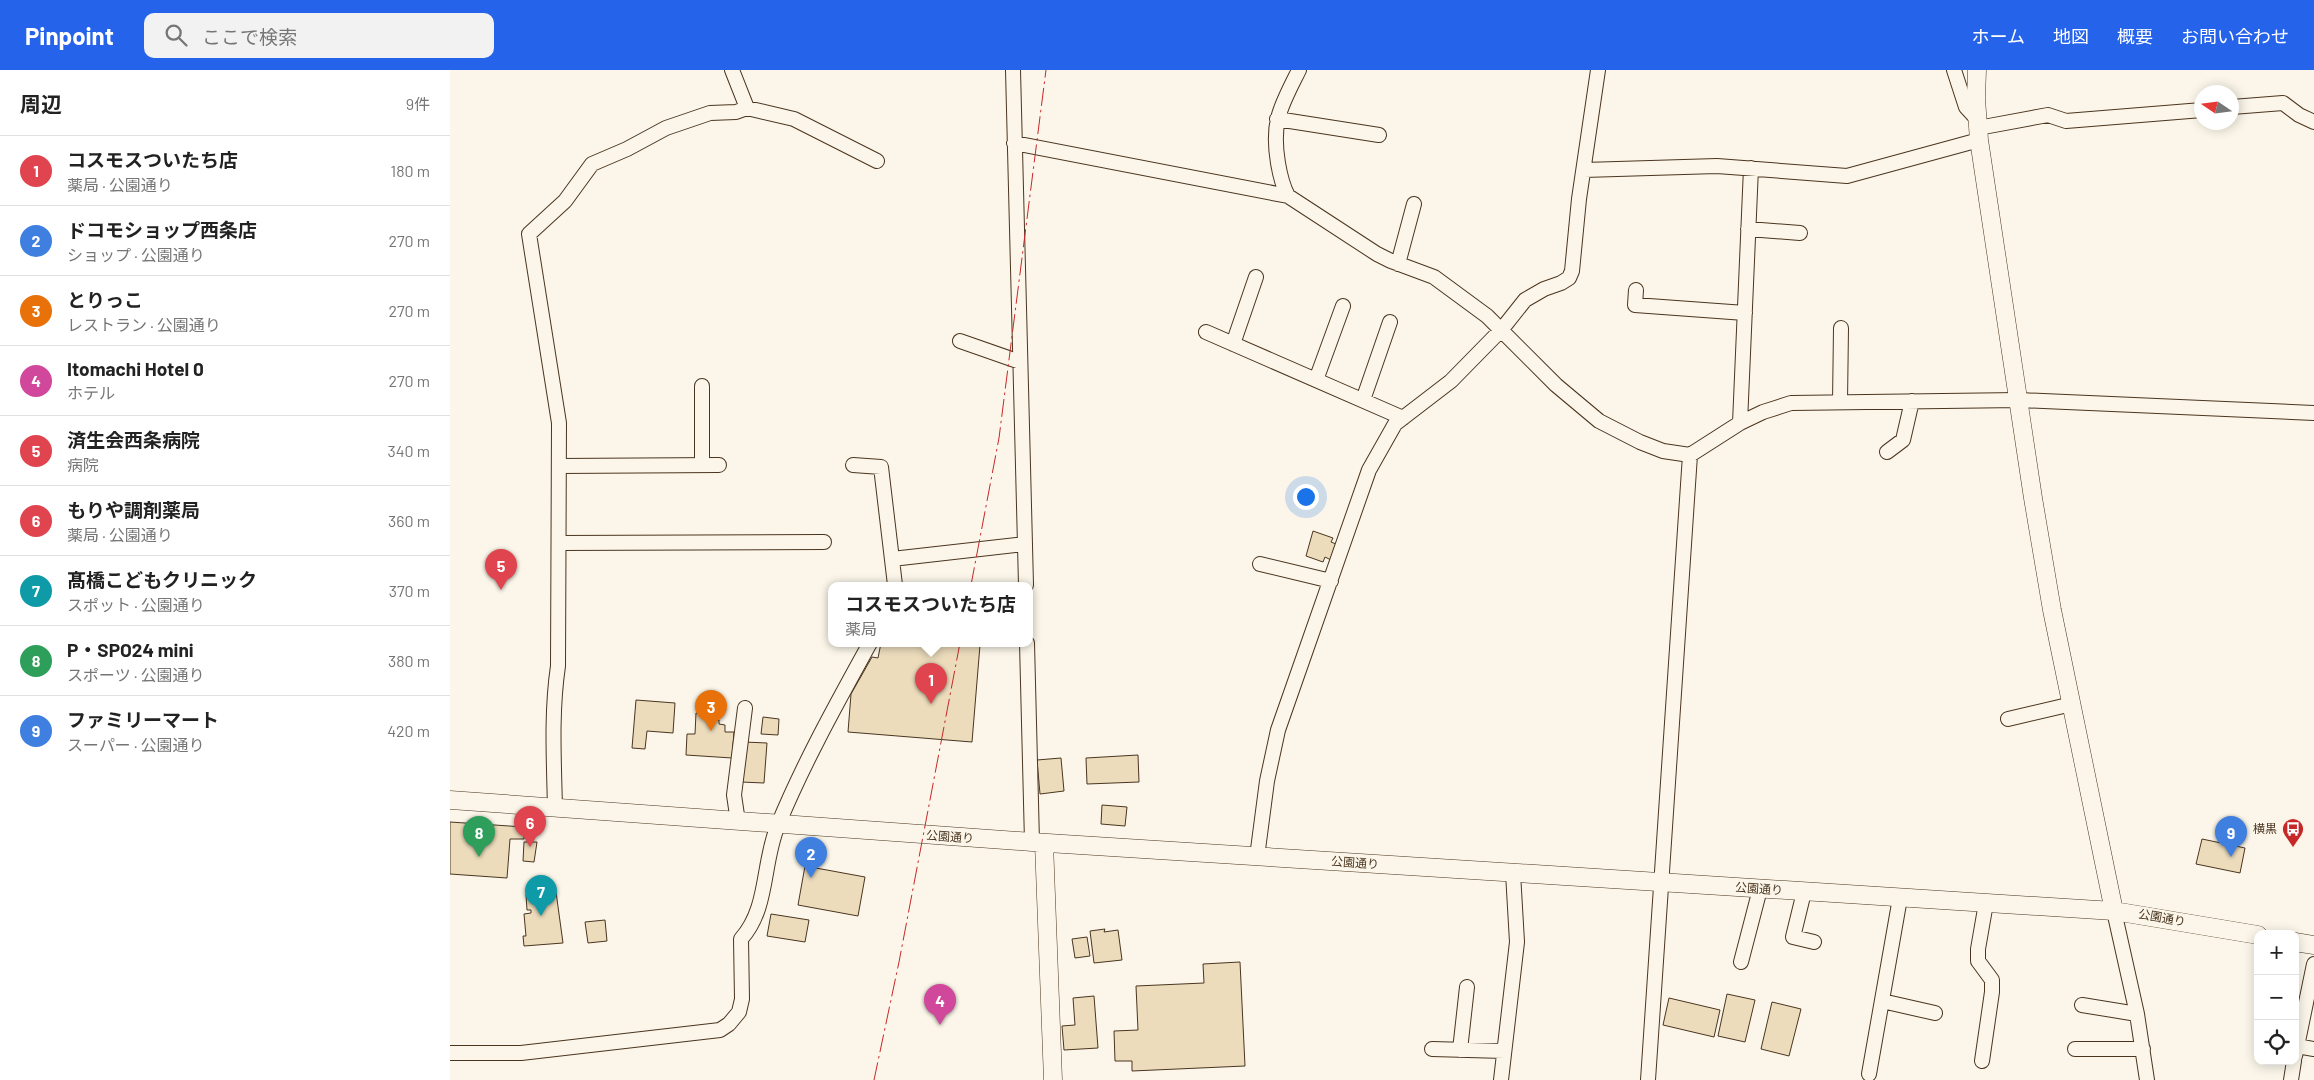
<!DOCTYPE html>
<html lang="ja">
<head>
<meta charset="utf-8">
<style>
	body { margin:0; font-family:Barlow,"Noto Sans JP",sans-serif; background:#f2f2f2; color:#222 }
	.controls { position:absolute; right:15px; bottom:15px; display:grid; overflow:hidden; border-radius:10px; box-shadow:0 2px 12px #0003 }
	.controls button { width:45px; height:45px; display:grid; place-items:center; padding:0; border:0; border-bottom:1px solid #e0e0e0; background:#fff; color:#222; font:25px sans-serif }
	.compass { position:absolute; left:1744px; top:15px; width:45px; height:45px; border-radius:50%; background:#fff; box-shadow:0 2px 12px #0003; rotate:283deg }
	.you { position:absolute; left:855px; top:426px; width:18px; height:18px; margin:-12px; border:4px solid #fff; border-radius:50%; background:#1a73e8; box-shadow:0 0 0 8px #1a73e833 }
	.badge { display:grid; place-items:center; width:32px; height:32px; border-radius:50%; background:#2563eb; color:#fff; font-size:16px; font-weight:700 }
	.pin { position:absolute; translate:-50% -41px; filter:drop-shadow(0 1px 2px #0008) }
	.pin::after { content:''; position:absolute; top:26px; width:18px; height:15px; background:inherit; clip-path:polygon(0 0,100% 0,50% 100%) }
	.popup { position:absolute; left:378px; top:512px; width:205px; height:65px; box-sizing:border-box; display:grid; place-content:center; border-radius:10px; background:#fff; filter:drop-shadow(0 1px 4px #0005); font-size:16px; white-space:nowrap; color:#767676 }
	.popup b { font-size:19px; color:#222 }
	.popup::after { content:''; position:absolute; left:50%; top:100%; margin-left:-10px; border:10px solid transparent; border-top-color:#fff }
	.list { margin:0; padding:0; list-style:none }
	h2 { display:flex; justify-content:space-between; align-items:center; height:65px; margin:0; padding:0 20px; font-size:21px }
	h2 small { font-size:16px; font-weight:400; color:#767676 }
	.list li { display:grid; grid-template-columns:32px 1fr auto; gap:15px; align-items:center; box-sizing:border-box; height:70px; padding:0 20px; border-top:1px solid #e0e0e0 }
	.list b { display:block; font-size:19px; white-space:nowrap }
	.list p { margin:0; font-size:16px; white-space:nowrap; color:#767676 }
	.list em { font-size:16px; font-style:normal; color:#767676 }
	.icon { flex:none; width:28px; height:28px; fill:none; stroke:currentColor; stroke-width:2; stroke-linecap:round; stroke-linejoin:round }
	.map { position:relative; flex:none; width:1864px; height:1010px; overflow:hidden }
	header { display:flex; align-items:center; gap:30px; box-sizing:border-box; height:70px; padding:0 25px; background:#2563eb; color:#fff }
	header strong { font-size:24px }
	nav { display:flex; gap:28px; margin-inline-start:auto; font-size:18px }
	.search { width:350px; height:45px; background:#f2f2f2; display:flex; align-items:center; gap:12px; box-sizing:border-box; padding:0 18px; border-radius:10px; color:#767676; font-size:19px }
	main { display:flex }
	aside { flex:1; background:#fff }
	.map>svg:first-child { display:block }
</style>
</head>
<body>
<header>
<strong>Pinpoint</strong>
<div class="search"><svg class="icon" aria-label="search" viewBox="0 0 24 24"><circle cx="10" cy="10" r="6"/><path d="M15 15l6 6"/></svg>ここで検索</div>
<nav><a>ホーム</a><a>地図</a><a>概要</a><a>お問い合わせ</a></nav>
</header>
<main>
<aside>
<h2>周辺<small>9件</small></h2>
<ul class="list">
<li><span class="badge" style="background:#e0444e">1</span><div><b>コスモスついたち店</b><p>薬局 · 公園通り</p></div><em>180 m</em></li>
<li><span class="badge" style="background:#3f7fe0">2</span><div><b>ドコモショップ西条店</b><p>ショップ · 公園通り</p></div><em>270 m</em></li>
<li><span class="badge" style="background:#e8710a">3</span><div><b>とりっこ</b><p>レストラン · 公園通り</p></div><em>270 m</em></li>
<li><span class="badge" style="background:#d1479c">4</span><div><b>Itomachi Hotel 0</b><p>ホテル</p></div><em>270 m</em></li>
<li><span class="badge" style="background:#e0444e">5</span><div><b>済生会西条病院</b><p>病院</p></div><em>340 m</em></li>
<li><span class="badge" style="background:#e0444e">6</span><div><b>もりや調剤薬局</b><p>薬局 · 公園通り</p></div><em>360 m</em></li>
<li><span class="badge" style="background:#0f9aa8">7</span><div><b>髙橋こどもクリニック</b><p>スポット · 公園通り</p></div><em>370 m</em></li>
<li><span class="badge" style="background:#2e9e5b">8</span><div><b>P・SPO24 mini</b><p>スポーツ · 公園通り</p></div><em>380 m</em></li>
<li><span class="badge" style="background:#3f7fe0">9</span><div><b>ファミリーマート</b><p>スーパー · 公園通り</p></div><em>420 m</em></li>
</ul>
</aside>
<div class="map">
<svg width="1864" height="1010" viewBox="0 0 1864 1010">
	<rect width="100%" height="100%" fill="#fbf6e9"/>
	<!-- building -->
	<path fill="#ecdcbc" stroke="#4a3520" d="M863,461L883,468L881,472L886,474L881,490L875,487L873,492L856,486Z
		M431,573H501L530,575L522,672L398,662L401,624L422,587L428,588Z
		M186,630L225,633L223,663L197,661L195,679L182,678Z
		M246,643L261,644L259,649L269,650V654L275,655V662H284L282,688L236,685L237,664H245Z
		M313,647L329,649L328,665L311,664Z
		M294,672L317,673L314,713L291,712Z
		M688,685L689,712L637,714L636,688Z
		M611,688L614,721L590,724L587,690Z
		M652,735L677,737L675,756L651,754Z
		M0,752L74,757V769H60L57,808L0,804Z
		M1752,769L1795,778L1790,803L1746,794Z
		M74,772H87L84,792L73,791Z
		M355,796L415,807L408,846L348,835Z
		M98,817L99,822H106L113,873L74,876L73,866H76L74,844L81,843V840H77L76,825L84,824V819Z
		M321,844L359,850L355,872L317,866Z
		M155,850L157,871L138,873L135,852Z
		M655,859L654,862L668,860L672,890L644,893L640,861Z
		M637,867L640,886L625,888L622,869Z
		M790,892L795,996L682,1001V991H665L664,961L688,960L686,916L754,913L753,894Z
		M1277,924L1305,930L1295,972L1268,966Z
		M644,926L648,978L614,980L612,956L625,955L623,928Z
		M1219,928L1270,940L1264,967L1213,955Z
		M1322,932L1351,939L1339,986L1311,979Z"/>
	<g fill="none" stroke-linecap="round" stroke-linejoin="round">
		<!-- minor casing -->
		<g stroke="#4a3520" stroke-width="16">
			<path id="minor" d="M282,0L297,38
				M563,0L576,515
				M1504,0L1516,37L1527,49
				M1782,37L1833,33L1849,45L1864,52
				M827,49L929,65
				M1528,58L1598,45L1616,51L1752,40
				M564,73L838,126L927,184L941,191L984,207L1037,246L1106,315L1149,351L1190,372L1213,381L1240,385L1290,353L1313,342L1341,333L1569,330L1864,343
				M1134,100L1267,96L1397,106L1529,70
				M838,126C832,115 830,105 828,93C821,51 831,36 849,0
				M1298,159L1350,163
				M948,194L964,134
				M1186,220L1185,235L1295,243
				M756,262L953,348
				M510,271L570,292
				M783,274L806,207
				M866,310L893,236
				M252,316V395
				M913,330L940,252
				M1390,332L1391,258
				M1290,353L1301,98
				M1437,382L1453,370L1462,331
				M403,395L431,397L445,515
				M109,396L269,395
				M109,473L374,472
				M442,489L575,474
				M810,494L881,511
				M577,573L582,772
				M1558,649L1622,634
				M105,739C104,691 101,643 108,596L109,353L79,164L115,131L142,94L177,79L216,58L260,43L286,42L297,38L344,49L427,91
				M288,752L284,725L295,638
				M807,787L817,711L828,660L919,400L945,354L1001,311L1052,259L1075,230L1094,219L1111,213L1119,208L1122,201L1129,129L1148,0
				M1354,822L1343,867L1364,872
				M1664,841L1687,944L1697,1010
				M1291,892L1310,819
				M1432,931L1485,943
				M1632,935L1687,944
				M1847,976L1864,979
				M982,979L1054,981
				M1625,979H1693
				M1010,980L1017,917
				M0,983H71L270,960L279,954L289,942L292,929L291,869C319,838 312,793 328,755C354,692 387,633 420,573
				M1845,986L1864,894
				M1532,991L1542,922V910L1528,891V879L1536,833
				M1419,1004L1450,828
				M1051,1010L1067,872L1063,803
				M1198,1010L1240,385
				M1841,1010L1844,991"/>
		</g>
		<!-- tertiary casing -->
		<g stroke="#4a3520" stroke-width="19">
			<path id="tertiary" d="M1527,0L1526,29L1529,70L1583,428L1602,540L1664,841
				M0,730L582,772L1664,841L1808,865
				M594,773L603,1010
				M1845,872L1864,875"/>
		</g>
		<!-- minor -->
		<use href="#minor" stroke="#fbf6e9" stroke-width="14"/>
		<!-- tertiary -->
		<use href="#tertiary" stroke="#fbf6e9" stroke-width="18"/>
		<!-- power -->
		<path stroke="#c62828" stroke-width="1" stroke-dasharray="18 4 2.5 4" stroke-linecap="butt" d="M521,515L549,368L596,0
			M424,1010L449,892L510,573"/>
	</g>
	<!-- icons -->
	<defs>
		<g id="bus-pin" transform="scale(1.125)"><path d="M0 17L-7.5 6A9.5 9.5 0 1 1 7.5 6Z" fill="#c62828" stroke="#fbf6e9"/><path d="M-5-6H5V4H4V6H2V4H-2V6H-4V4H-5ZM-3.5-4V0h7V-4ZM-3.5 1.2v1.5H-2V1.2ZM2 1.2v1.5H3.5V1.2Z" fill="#fff"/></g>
	</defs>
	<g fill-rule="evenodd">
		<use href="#bus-pin" x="1843" y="759"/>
	</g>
	<g text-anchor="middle" stroke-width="4" stroke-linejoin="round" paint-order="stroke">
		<!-- poi labels -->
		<g font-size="12" fill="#4a3520" stroke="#fbf6e9" text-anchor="end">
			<text x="1827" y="763">横黒</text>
		</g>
		<!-- street labels -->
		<g font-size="12" fill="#4a3520" stroke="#fbf6e9">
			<text transform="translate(500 767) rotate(4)" y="4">公園通り</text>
			<text transform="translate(905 793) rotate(4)" y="4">公園通り</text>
			<text transform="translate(1309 819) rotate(4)" y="4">公園通り</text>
			<text transform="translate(1712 848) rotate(10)" y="4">公園通り</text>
		</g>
	</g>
</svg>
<div class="controls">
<button>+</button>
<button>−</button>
<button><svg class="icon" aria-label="locate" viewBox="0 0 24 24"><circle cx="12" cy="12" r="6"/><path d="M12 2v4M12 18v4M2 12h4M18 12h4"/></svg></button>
</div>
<svg class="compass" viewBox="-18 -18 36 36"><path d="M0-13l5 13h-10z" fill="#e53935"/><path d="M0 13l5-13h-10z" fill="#767676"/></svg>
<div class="you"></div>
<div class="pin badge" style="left:481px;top:634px;background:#e0444e">1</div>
<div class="popup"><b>コスモスついたち店</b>薬局</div>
<div class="pin badge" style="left:361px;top:808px;background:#3f7fe0">2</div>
<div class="pin badge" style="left:261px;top:661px;background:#e8710a">3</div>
<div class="pin badge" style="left:490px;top:955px;background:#d1479c">4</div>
<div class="pin badge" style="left:51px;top:520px;background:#e0444e">5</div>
<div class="pin badge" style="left:80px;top:777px;background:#e0444e">6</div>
<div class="pin badge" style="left:91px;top:846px;background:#0f9aa8">7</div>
<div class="pin badge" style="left:29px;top:787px;background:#2e9e5b">8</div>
<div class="pin badge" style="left:1781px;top:787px;background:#3f7fe0">9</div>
</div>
</main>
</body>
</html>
